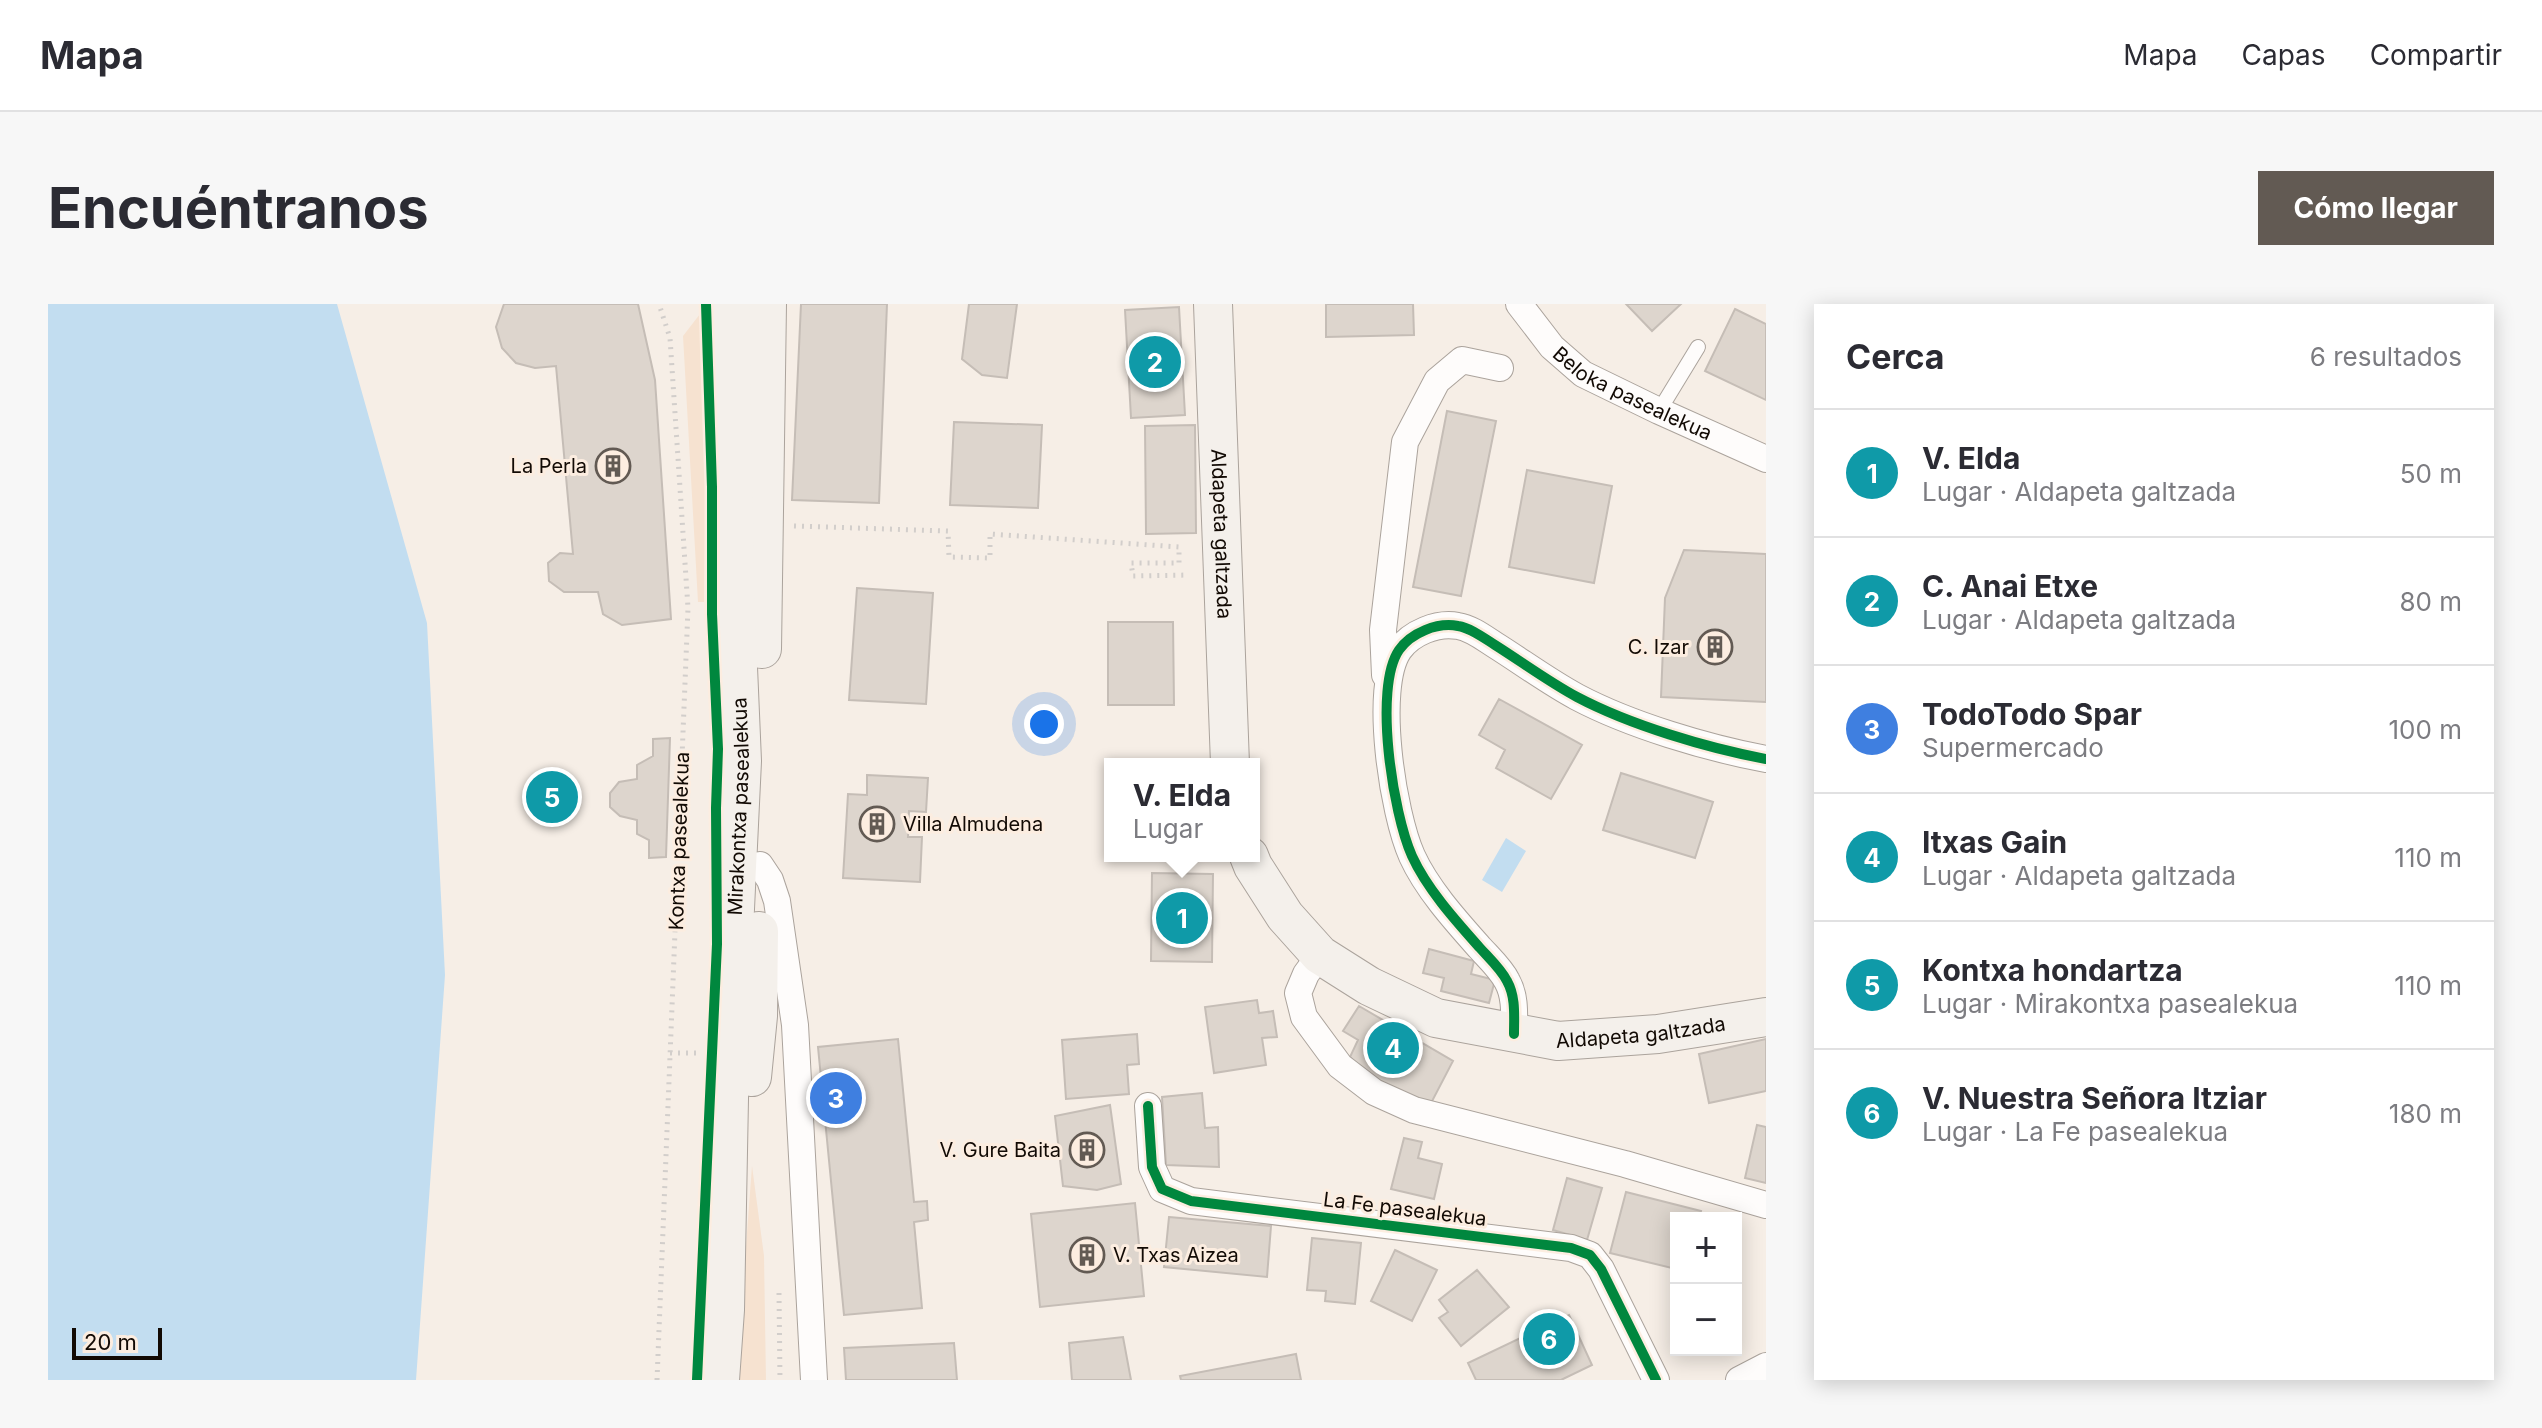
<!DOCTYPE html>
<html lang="es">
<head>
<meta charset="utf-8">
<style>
	body { margin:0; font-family:Inter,sans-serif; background:#f7f7f7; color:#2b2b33 }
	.controls { position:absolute; right:24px; bottom:24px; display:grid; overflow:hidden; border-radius:0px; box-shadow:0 4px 20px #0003 }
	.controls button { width:72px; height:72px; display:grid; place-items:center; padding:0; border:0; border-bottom:2px solid #e1e1e2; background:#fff; color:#2b2b33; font:40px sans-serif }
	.scale { position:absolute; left:24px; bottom:20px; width:90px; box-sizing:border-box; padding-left:8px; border:4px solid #120a04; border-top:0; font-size:22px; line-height:28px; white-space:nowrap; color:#120a04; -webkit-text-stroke:6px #fcede0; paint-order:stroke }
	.you { position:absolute; left:996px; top:420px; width:28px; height:28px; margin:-20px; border:6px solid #fff; border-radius:50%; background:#1a73e8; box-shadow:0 0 0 12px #1a73e833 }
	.badge { display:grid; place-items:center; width:52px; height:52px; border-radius:50%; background:#625a53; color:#fff; font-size:26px; font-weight:700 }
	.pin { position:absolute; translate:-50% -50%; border:4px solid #fff; box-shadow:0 2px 8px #0006 }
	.popup { position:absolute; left:1056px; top:454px; width:156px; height:104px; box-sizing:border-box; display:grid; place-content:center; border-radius:0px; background:#fff; filter:drop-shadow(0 2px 6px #0005); font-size:26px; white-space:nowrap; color:#7c7c81 }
	.popup b { font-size:30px; color:#2b2b33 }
	.popup::after { content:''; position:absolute; left:50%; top:100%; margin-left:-16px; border:16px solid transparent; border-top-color:#fff }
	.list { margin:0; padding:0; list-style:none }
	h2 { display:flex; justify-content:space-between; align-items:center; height:104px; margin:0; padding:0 32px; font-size:34px }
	h2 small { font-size:26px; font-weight:400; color:#7c7c81 }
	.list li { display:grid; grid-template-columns:52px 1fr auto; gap:24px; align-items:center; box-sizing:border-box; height:128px; padding:0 32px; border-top:2px solid #e1e1e2 }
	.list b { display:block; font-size:30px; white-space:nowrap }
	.list p { margin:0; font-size:26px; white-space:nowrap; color:#7c7c81 }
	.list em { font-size:26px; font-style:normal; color:#7c7c81 }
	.map { position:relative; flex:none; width:1718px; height:1076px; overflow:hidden; border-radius:0px }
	header { display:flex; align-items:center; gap:48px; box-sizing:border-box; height:112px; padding:0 40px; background:#fff; border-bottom:2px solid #e1e1e2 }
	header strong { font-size:38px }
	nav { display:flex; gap:44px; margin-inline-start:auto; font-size:28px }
	.intro { display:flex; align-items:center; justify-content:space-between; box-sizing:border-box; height:192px; padding:0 48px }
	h1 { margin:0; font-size:56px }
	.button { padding:20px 36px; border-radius:0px; background:#625a53; color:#fff; font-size:28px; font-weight:700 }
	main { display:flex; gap:48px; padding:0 48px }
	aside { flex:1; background:#fff; border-radius:0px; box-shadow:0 4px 20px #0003 }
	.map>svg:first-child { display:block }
</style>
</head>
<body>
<header>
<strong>Mapa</strong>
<nav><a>Mapa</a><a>Capas</a><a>Compartir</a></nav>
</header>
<div class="intro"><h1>Encuéntranos</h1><a class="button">Cómo llegar</a></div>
<main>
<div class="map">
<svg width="1718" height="1076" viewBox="0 0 1718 1076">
	<rect width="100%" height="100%" fill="#f6eee6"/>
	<!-- green -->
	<path fill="#f6e2d0" d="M652,10L658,155L656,298H650L635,32Z
		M704,862L716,952L718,1076H688Z"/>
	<!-- water -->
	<path fill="#c2ddf0" d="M0,0H289L379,319L397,671L368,1076H0Z
		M1458,534L1478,547L1454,588L1434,576Z"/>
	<!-- building -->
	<path fill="#ddd5cd" stroke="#c5bdb6" stroke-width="2" d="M456,0H590L607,76L623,315L574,321L555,310L550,288H516L501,277L500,259L512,249L525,250L508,62L487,64L468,59L454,44L448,23Z
		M753,0H839L831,199L744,196Z
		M921,0H969L959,74L934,71L914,55Z
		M1278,0H1365L1366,31L1278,33Z
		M1578,0H1633L1604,27Z
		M1131,3L1137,111L1083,114L1077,6Z
		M1687,5L1718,20V96L1657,67Z
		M1399,107L1448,117L1413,292L1365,283Z
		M906,118L994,121L990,204L902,201Z
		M1147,121L1148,229L1098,230L1097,122Z
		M1479,166L1564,182L1546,279L1461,263Z
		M1636,246L1718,250V398L1613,393L1617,294Z
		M809,284L885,289L878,400L801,396Z
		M1060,318H1125L1126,401H1060Z
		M1451,395L1534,441L1503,495L1448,464L1457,446L1431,431Z
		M622,434L618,553L601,554V536L589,530V516L572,512L562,503V489L571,478L589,475V461L605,452V435Z
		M1573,469L1665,498L1647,554L1555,526Z
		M819,471L880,474L878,508L861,507L860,533H874L872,578L795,574L800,490L819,491Z
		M1104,569L1165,570L1164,658L1103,657Z
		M1381,645L1426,657L1423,670L1447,676L1441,699L1393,687L1396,674L1375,669Z
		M1209,696L1211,709L1225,707L1229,733L1214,734L1218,761L1166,769L1157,703Z
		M1311,702L1405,757L1381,803L1322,774L1302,753L1310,736L1295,727Z
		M1089,730L1091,760L1079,761L1081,790L1018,795L1014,736Z
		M850,735L866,898L879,897L880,916L866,918L874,1004L796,1011L770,743Z
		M1718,735V787L1661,799L1651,750Z
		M1154,789L1157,824L1170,823L1171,863L1118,861L1114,793Z
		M1062,801L1073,880L1049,886L1015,882L1007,812Z
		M1709,821L1718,823V879L1697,874Z
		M1356,834L1374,838L1370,854L1394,860L1386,895L1343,885Z
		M1519,874L1554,884L1539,936L1505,926Z
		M1578,888L1653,907L1651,914H1628V965L1562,949Z
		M1087,899L1096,992L992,1003L983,910Z
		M1121,913L1223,922L1219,973L1116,963Z
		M1264,934L1313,939L1307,1000L1277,997L1278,987L1259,986Z
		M1347,946L1389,966L1364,1017L1323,997Z
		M1429,966L1461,1003L1413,1042L1391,1014L1400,1008L1391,996Z
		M1521,1011L1544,1061L1513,1076H1428L1420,1059Z
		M1075,1033L1083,1076H1024L1021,1039Z
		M906,1039L909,1076H798L796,1044Z
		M1248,1050L1253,1076H1133L1132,1072Z"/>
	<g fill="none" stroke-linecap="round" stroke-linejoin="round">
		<!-- lane casing -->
		<g stroke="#aba39c" stroke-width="16">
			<path id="lane" d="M1611,107L1650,43"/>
		</g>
		<!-- street casing -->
		<g stroke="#aba39c" stroke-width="28">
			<g id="street">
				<path id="s1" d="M1471,0L1504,43L1535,70L1611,107L1718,155"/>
				<path d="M1337,371L1335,326L1357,138L1389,77L1414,56L1452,64"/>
				<path d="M712,561L722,576L729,597L747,721L766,1076"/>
				<path d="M1272,651L1258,670L1250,689L1256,713L1292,762L1326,788L1366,806L1577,860L1718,901"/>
				<path d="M1466,730C1466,712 1468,693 1459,677C1453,665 1441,654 1432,644C1408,617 1379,585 1364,552C1345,510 1325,384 1351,346C1363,329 1389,318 1410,322C1423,324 1436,334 1447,341C1474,358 1501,378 1529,393C1582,421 1659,444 1718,455"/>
				<path d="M1100,802L1104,863L1114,885L1143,897L1523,944L1542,951L1553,965L1608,1076"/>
				<path d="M1691,1076L1718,1062"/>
			</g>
		</g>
		<!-- secondary casing -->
		<g stroke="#aba39c" stroke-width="40">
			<g id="secondary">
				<path id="s2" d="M1165,0L1182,460"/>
				<path d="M714,345L719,0"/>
				<path id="s3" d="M1201,552L1205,562L1237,612L1272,651L1321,682L1388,714L1510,737L1610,730L1718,713"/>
				<path d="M704,773L710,712L711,627"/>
				<path id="s4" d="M672,1076L677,1006L683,689L694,457L688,316L682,0"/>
			</g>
		</g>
		<!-- path -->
		<path stroke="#d2cecb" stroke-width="5" stroke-dasharray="2 6" stroke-linecap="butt" d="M746,222L900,227L901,253L942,254V230L1131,243V259H1083L1085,272L1141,271
			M622,749H650
			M731,989L732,1076
			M609,1076L640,304L622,34L611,0"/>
		<!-- lane -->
		<use href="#lane" stroke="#fefcfb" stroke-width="14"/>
		<!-- street -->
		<use href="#street" stroke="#fefcfb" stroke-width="26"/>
		<!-- secondary -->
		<use href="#secondary" stroke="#f4f0eb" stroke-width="38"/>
		<!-- cycleway casing -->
		<g stroke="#fcede0" stroke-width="15">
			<path id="cycleway" d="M1466,730C1466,712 1468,693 1459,677C1453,665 1441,654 1432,644C1408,617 1379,585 1364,552C1345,510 1325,384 1351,346C1363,329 1389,318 1410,322C1423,324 1436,334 1447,341C1474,358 1501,378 1529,393C1582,421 1659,444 1718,455
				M1100,802L1104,863L1114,885L1143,897L1523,944L1542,951L1553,965L1608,1076
				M649,1076L669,640L668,504L670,445L664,310V183L658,0"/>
		</g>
		<!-- cycleway -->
		<use href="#cycleway" stroke="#00873e" stroke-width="10"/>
	</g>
	<!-- icons -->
	<defs>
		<g id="building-ring" transform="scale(1.8)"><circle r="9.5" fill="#fcede0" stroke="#625a53" stroke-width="1.5"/><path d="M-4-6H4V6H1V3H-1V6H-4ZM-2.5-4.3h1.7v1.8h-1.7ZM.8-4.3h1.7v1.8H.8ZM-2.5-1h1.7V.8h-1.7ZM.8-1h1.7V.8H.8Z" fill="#625a53"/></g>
	</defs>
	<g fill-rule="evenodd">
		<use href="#building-ring" x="565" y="162"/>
		<use href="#building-ring" x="1667" y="343"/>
		<use href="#building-ring" x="829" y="520"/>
		<use href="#building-ring" x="1039" y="846"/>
		<use href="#building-ring" x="1039" y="951"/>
	</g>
	<g text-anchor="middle" stroke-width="6" stroke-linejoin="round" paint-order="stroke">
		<!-- street labels -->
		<g font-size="20" fill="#120a04" stroke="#fcede0">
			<text dy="7" stroke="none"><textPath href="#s1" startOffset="148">Beloka pasealekua</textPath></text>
			<text dy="7" stroke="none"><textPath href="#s2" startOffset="230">Aldapeta galtzada</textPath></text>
			<text dy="7" stroke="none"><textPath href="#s4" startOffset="574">Mirakontxa pasealekua</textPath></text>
			<text transform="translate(631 537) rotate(-88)" y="7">Kontxa pasealekua</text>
			<text dy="7" stroke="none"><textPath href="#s3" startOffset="462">Aldapeta galtzada</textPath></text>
			<text transform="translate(1357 905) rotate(7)" y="7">La Fe pasealekua</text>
		</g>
		<!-- poi labels -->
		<g font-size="20" fill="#120a04" stroke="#fcede0" text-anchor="end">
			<text x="539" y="169">La Perla</text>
			<text x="1641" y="350">C. Izar</text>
			<text x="855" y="527" text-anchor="start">Villa Almudena</text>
			<text x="1013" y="853">V. Gure Baita</text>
			<text x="1065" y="958" text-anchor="start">V. Txas Aizea</text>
		</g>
	</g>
</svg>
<div class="controls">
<button>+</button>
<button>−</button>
</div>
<div class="scale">20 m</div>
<div class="you"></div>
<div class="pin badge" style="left:1134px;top:614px;background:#0f9aa8">1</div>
<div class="popup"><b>V. Elda</b>Lugar</div>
<div class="pin badge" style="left:1107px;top:58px;background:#0f9aa8">2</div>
<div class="pin badge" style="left:788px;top:794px;background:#3f7fe0">3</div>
<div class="pin badge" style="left:1345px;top:744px;background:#0f9aa8">4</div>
<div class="pin badge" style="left:504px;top:493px;background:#0f9aa8">5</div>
<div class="pin badge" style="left:1501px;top:1035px;background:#0f9aa8">6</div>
</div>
<aside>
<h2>Cerca<small>6 resultados</small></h2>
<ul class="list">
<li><span class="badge" style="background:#0f9aa8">1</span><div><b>V. Elda</b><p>Lugar · Aldapeta galtzada</p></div><em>50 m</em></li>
<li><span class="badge" style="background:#0f9aa8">2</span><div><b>C. Anai Etxe</b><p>Lugar · Aldapeta galtzada</p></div><em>80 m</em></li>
<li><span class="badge" style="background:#3f7fe0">3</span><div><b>TodoTodo Spar</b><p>Supermercado</p></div><em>100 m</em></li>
<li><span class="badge" style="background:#0f9aa8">4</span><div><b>Itxas Gain</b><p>Lugar · Aldapeta galtzada</p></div><em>110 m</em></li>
<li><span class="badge" style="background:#0f9aa8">5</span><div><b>Kontxa hondartza</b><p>Lugar · Mirakontxa pasealekua</p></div><em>110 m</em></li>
<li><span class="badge" style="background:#0f9aa8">6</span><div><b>V. Nuestra Señora Itziar</b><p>Lugar · La Fe pasealekua</p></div><em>180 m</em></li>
</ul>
</aside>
</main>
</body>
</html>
